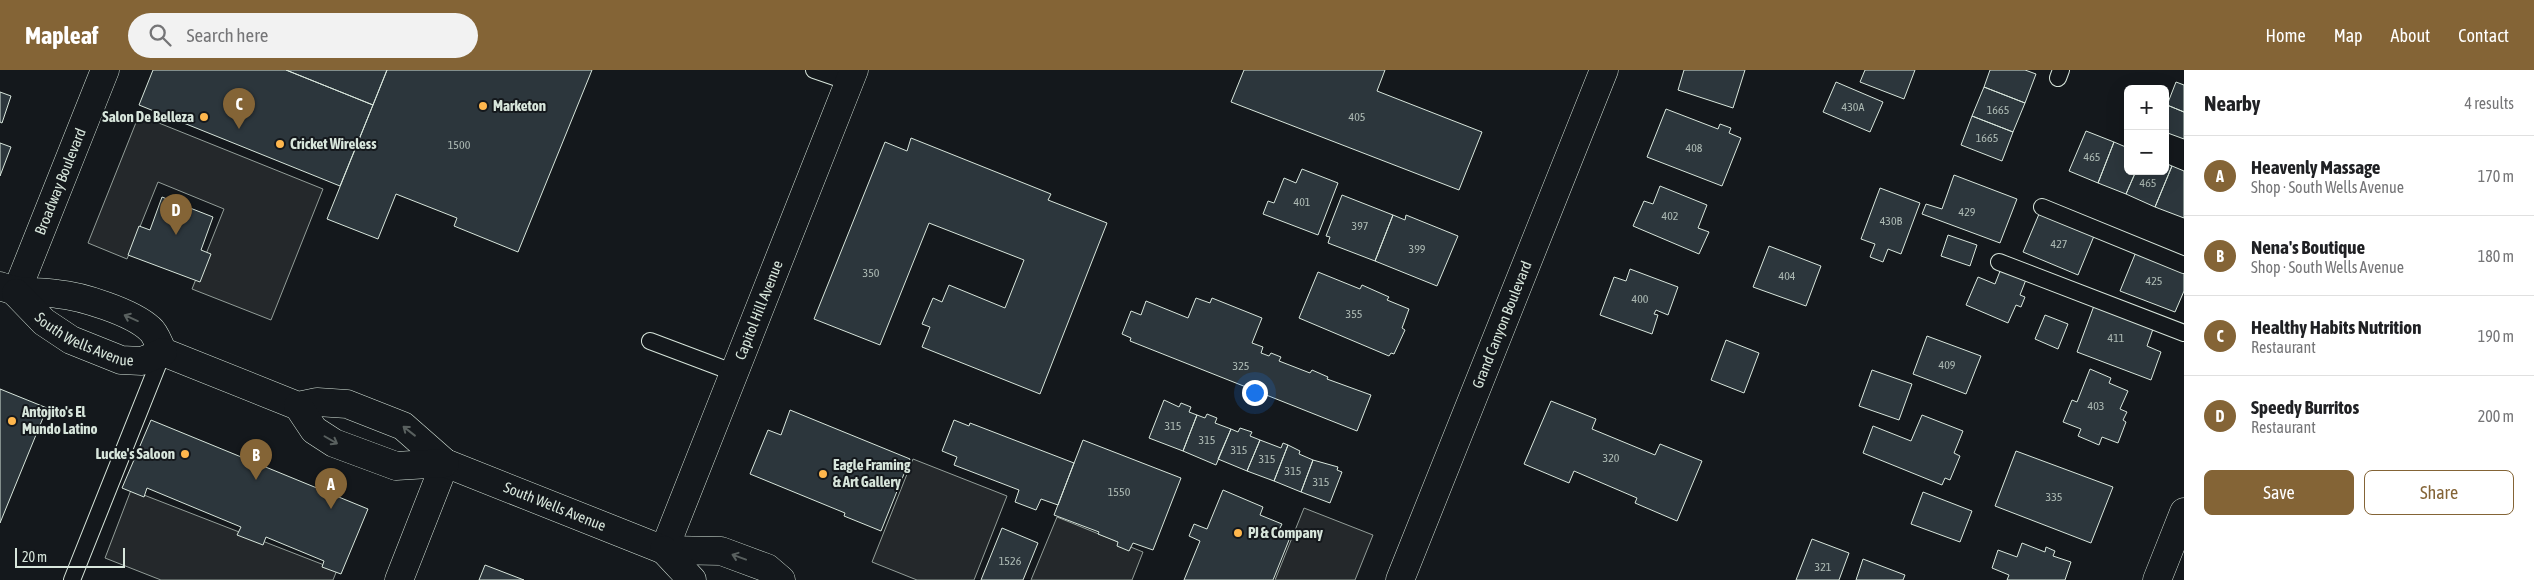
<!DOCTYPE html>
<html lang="en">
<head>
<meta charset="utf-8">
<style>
	body { margin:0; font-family:"Asap Condensed",sans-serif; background:#f2f2f2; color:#202124 }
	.controls { position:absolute; right:15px; top:15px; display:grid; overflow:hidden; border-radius:8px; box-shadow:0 5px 20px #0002 }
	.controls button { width:45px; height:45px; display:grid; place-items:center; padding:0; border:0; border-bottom:1px solid #e0e0e0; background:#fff; color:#202124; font:25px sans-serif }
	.scale { position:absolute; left:15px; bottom:12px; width:110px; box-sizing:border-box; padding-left:5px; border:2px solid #d8e6dc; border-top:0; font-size:14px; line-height:18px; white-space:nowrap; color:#d8e6dc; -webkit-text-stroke:4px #14181c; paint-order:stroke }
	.you { position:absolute; left:1254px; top:322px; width:18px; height:18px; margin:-12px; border:4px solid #fff; border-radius:50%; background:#1a73e8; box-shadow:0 0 0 8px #1a73e833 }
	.badge { display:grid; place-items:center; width:32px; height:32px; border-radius:50%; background:#846436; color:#fff; font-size:16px; font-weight:700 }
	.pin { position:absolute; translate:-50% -41px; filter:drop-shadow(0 1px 2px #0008) }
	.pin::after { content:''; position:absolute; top:26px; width:18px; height:15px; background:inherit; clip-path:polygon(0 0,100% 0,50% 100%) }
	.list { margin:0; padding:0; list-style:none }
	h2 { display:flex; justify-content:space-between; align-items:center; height:65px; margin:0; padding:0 20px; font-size:21px }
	h2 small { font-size:16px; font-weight:400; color:#757577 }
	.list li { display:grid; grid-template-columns:32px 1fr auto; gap:15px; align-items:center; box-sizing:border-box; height:80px; padding:0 20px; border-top:1px solid #e0e0e0 }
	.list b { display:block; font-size:19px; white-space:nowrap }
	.list p { margin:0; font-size:16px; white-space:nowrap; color:#757577 }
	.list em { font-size:16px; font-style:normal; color:#757577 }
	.actions { display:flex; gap:10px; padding:15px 20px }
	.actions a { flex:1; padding:11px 0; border:1px solid #846436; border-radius:8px; text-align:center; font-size:18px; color:#846436 }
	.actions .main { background:#846436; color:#fff }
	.icon { flex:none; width:28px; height:28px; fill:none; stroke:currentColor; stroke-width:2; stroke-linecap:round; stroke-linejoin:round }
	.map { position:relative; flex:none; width:2184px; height:510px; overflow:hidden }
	header { display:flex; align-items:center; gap:30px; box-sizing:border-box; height:70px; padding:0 25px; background:#846436; color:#fff }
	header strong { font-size:24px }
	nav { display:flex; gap:28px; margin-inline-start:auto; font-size:18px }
	.search { width:350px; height:45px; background:#f2f2f2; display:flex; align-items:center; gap:12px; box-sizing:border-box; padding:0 18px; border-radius:28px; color:#757577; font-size:19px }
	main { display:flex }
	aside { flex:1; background:#fff }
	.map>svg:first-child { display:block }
</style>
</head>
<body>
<header>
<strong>Mapleaf</strong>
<div class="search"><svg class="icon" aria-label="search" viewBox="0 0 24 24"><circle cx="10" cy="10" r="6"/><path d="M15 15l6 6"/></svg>Search here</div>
<nav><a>Home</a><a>Map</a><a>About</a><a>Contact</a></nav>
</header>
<main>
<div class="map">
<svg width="2184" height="510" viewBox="0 0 2184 510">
	<rect width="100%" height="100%" fill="#14181c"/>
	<!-- parking -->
	<path fill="#24282b" stroke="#939e99" d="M139,45L323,119L271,250L192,219L224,139L158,112L127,189L88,173Z
		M913,389L1007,426L974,510H917L872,492Z
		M131,420L337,500L333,510H161L105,488Z
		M1304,438L1373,465L1355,510H1275Z
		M1057,447L1143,482L1132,510H1031Z"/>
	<!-- building -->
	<path fill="#2c363c" stroke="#d8e6dc" d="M153,0H286L373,35L340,116L139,35Z
		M286,0H387L373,35Z
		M387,0H592L518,182L454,156L457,148L396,124L378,169L327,149Z
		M1244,0H1385L1377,21L1482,62L1459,120L1231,32Z
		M1684,0H1745L1733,38L1678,20Z
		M1865,0H1915L1904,29L1860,12Z
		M1990,0H2025L2036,4L2025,33L1984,17Z
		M1836,12L1883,32L1870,62L1823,42Z
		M2176,12L2184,15V42L2167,35Z
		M1984,17L2025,33L2013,62L1972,46Z
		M0,22L11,26L2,53L0,52Z
		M2167,35L2184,42V69L2165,62Z
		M1666,39L1718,59L1720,54L1731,58L1729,63L1741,68L1722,116L1647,87Z
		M1972,46L2013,62L2002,91L1961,75Z
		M2086,61L2114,72L2098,113L2069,101Z
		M911,68L1051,124L1048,130L1107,153L1040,324L922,277L930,257L922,254L933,228L942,232L949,215L1005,238L1024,190L929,153L880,275L814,249L885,72L907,81Z
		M2114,72L2128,78V101H2136L2126,124L2098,113Z
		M0,73L11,77L0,106Z
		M2165,93L2172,96L2155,137L2126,124L2136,101H2165Z
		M2172,96L2184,101V148L2155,137Z
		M1302,99L1338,113L1318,165L1263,144L1268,131L1274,133L1284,108L1296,113Z
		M1954,105L2017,129L2000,173L1922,144L1926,134L1942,139Z
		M1660,116L1707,135L1698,158L1709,162L1699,184L1633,156L1644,131L1653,134Z
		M1880,118L1920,133L1901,184L1888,179L1883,192L1870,187L1875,174L1861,169Z
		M1342,125L1393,145L1375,191L1328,173L1330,167L1326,166Z
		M162,127L213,147L201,180L211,184L200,212L128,185L139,156L150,160Z
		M2039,144L2094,166L2078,205L2023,182Z
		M1393,145L1405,150L1406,145L1458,166L1437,216L1375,191Z
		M1948,165L1977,175L1970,196L1941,186Z
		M1769,176L1821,196L1806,236L1753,217Z
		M2136,182L2184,202V221L2175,242L2120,221Z
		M2002,196L2027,207L2020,225L2025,227L2021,237L2016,235L2008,253L1966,235L1978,207L1995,214Z
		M1630,199L1678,217L1668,245L1656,240L1654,244L1658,245L1652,264L1600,245L1614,207L1626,211Z
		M1318,202L1360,219L1362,215L1389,227L1387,230L1409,239L1402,258L1405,260L1394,284L1391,283L1389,286L1299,248Z
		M1196,228L1210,233L1212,228L1262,248L1252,273L1263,277L1261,283L1269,286L1271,283L1281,287L1279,291L1310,303L1312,300L1328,307L1327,309L1371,325L1357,361L1130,271L1131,268L1122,264L1131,241L1141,245L1146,231L1188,248Z
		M2095,233L2153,259L2147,276L2161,282L2151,310L2077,282Z
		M2045,245L2068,254L2058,279L2035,269Z
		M1927,266L1981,286L1966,324L1913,304Z
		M1726,270L1759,283L1744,323L1711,310Z
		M2090,299L2111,308L2109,313L2128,321L2120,339L2127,342L2123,350L2126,352L2118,373L2102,367L2099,375L2078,366L2081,359L2063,352L2072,330L2077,332Z
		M1872,300L1912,314L1899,350L1859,336Z
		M0,319L47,338L0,453Z
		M1164,330L1179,337L1181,333L1191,337L1189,342L1197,345L1183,381L1149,368Z
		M1551,331L1596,349L1592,359L1655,385L1660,374L1702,391L1677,451L1635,433L1637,428L1574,401L1569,413L1524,394Z
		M790,340L910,389L881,461L844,446L845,443L750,404L768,360L781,365Z
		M1207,344L1217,348L1215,353L1231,359L1216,395L1183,381L1197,345L1205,348Z
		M1922,345L1963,361L1954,383L1960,386L1950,410L1945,408L1942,415L1863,383L1873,356L1911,371Z
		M151,350L368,439L341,504L322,497L324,491L266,467L263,475L237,465L241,457L147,418L144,427L122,418Z
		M954,350L969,356L970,353L1074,393L1058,435L1041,429L1036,440L1015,432L1019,420L954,395L957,387L942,381Z
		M1240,358L1252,362L1250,366L1260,370L1247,401L1218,389L1231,359L1238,362Z
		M1083,370L1181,408L1153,480L1133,473L1129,481L1117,476L1118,472L1098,464L1099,462L1054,445Z
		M1260,370L1281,378L1283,373L1288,375L1274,411L1247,401Z
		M1288,375L1300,381L1299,384L1313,390L1301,422L1274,411Z
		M2016,381L2113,417L2091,473L1995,436Z
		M1313,390L1338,397L1337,400L1342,402L1330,433L1301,422Z
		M1223,420L1263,437L1260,445L1282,454L1279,460L1291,465L1273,510H1184L1200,471L1189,466L1194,454L1207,459Z
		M1923,422L1972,441L1960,472L1911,454Z
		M1002,458L1038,473L1023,510H981Z
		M1812,469L1849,483L1839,510H1796Z
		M2022,473L2045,482L2046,477L2055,481L2053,486L2071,492L2065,510H2007L2009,505L1992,498L1998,480L2017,487Z
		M1863,489L1905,505L1903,510H1856Z
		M485,495L524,510H479Z"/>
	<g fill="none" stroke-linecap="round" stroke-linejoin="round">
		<!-- service casing -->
		<g stroke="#d8e6dc" stroke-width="18">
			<path id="service" d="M814,0L849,12
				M2058,8L2061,0
				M2042,137L2184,195
				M1999,192L2184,263
				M650,271L735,303
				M72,510L163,282"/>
		</g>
		<!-- minor casing -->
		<g stroke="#d8e6dc" stroke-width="29">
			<g id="minor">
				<path id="s1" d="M16,223L105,0"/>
				<path id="s2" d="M664,480L854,0"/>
				<path d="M399,510L445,393"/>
				<path id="s3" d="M1400,510L1604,0"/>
				<path d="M2157,510L2184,442"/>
			</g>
		</g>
		<!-- secondary casing -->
		<g stroke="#d8e6dc" stroke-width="29">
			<g id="secondary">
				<path id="s4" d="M0,216C19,224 36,221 57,224C81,226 132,242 150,259C156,264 159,275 163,282L298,336L317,332L347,334L403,356L445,393L664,480L721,481L767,498L781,510"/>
				<path id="s5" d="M16,223L44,252L71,270L121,290L142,291L163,282"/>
				<path d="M298,336L314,360L334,373L396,396L445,393"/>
				<path d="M664,480L692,510"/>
			</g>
		</g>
		<!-- service -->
		<use href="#service" stroke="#14181c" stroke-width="16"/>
		<!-- minor -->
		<use href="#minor" stroke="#14181c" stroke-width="28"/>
		<!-- secondary -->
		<use href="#secondary" stroke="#14181c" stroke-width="28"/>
	</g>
	<!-- one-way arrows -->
	<defs><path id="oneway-shaft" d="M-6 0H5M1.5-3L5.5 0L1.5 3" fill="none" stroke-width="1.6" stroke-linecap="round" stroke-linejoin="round" transform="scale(1.25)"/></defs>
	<g stroke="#59605f">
		<use href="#oneway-shaft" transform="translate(131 248) rotate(-156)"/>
		<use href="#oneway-shaft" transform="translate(409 361) rotate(-142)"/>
		<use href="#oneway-shaft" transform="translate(331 370) rotate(30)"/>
		<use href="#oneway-shaft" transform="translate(739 487) rotate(-160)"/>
	</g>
	<!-- markers -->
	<g fill="#ffb74d" stroke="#14181c" stroke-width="2">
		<circle cx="483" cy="36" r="5"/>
		<circle cx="204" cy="47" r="5"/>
		<circle cx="280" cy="74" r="5"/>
		<circle cx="12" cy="351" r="5"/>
		<circle cx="185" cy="384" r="5"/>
		<circle cx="823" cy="404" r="5"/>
		<circle cx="1238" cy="463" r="5"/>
	</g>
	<g text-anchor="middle" stroke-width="4" stroke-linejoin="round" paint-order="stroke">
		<!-- number labels -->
		<g font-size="12" fill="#adbab4">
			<text x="1853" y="41">430A</text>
			<text x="1998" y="44">1665</text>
			<text x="1357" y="51">405</text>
			<text x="1987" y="72">1665</text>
			<text x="459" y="79">1500</text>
			<text x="1694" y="82">408</text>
			<text x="2092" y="91">465</text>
			<text x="2148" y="117">465</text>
			<text x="1302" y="136">401</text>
			<text x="1967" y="146">429</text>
			<text x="1670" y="150">402</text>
			<text x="1891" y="155">430B</text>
			<text x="1360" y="160">397</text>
			<text x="2059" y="178">427</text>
			<text x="1417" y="183">399</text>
			<text x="871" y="207">350</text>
			<text x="1787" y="210">404</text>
			<text x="2154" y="215">425</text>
			<text x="1640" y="233">400</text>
			<text x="1354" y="248">355</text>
			<text x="2116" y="272">411</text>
			<text x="1947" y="299">409</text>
			<text x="1241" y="300">325</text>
			<text x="2096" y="340">403</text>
			<text x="1173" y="360">315</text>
			<text x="1207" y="374">315</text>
			<text x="1239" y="384">315</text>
			<text x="1611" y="392">320</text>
			<text x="1267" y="393">315</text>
			<text x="1293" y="405">315</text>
			<text x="1321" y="416">315</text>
			<text x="1119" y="426">1550</text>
			<text x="2054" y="431">335</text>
			<text x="1010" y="495">1526</text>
			<text x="1823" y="501">321</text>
		</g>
		<!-- poi labels -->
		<g font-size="15" font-weight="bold" fill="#d8e6dc" stroke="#14181c" text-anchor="start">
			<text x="493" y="41">Marketon</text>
			<text x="194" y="52" text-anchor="end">Salon De Belleza</text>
			<text x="290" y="79">Cricket Wireless</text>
			<text x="22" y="347">Antojito's El<tspan x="22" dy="17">Mundo Latino</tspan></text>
			<text x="175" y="389" text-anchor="end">Lucke's Saloon</text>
			<text x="833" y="400">Eagle Framing<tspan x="833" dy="17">&amp; Art Gallery</tspan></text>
			<text x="1248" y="468">PJ &amp; Company</text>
		</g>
		<!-- street labels -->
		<g font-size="15" fill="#d8e6dc" stroke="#14181c">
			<text dy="5" stroke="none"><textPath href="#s1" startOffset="120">Broadway Boulevard</textPath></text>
			<text dy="5" stroke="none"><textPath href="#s2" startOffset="258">Capitol Hill Avenue</textPath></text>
			<text dy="5" stroke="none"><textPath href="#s3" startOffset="275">Grand Canyon Boulevard</textPath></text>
			<text dy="5" stroke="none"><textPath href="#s5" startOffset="85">South Wells Avenue</textPath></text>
			<text dy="5" stroke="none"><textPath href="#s4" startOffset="614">South Wells Avenue</textPath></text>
		</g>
	</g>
</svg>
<div class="controls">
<button>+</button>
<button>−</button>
</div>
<div class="scale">20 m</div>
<div class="you"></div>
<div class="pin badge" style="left:331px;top:439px">A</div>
<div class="pin badge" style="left:256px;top:410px">B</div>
<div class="pin badge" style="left:239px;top:59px">C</div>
<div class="pin badge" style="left:176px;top:165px">D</div>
</div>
<aside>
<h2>Nearby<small>4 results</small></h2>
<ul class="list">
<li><span class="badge">A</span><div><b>Heavenly Massage</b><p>Shop · South Wells Avenue</p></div><em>170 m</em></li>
<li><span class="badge">B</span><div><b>Nena's Boutique</b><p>Shop · South Wells Avenue</p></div><em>180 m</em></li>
<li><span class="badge">C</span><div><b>Healthy Habits Nutrition</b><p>Restaurant</p></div><em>190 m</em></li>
<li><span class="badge">D</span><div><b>Speedy Burritos</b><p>Restaurant</p></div><em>200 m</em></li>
</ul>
<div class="actions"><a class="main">Save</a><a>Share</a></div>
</aside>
</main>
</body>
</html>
